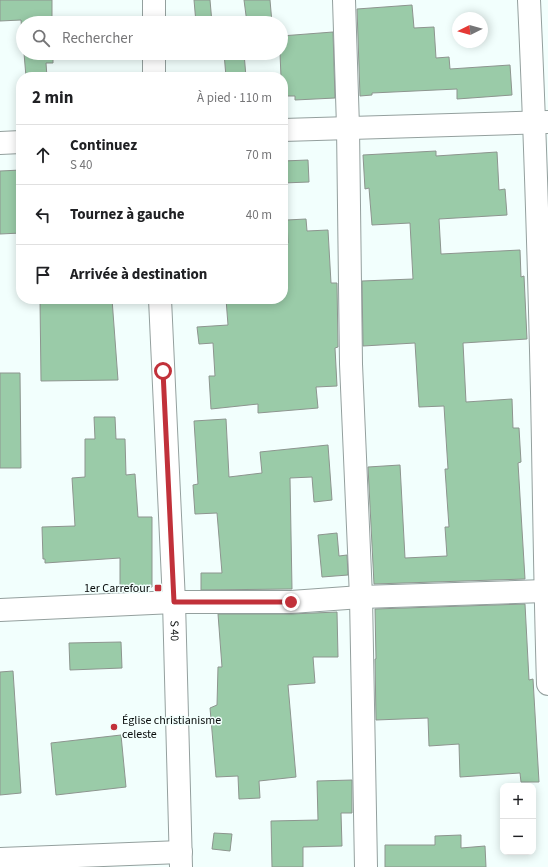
<!DOCTYPE html>
<html lang="fr">
<head>
<meta charset="utf-8">
<style>
	body { margin:0; font-family:"Source Sans 3",sans-serif; background:#f2f2f2; color:#202124 }
	.controls { position:absolute; right:12px; bottom:12px; display:grid; overflow:hidden; border-radius:8px; box-shadow:0 2px 10px #0003 }
	.controls button { width:36px; height:36px; display:grid; place-items:center; padding:0; border:0; border-bottom:1px solid #e0e0e0; background:#fff; color:#202124; font:20px sans-serif }
	.compass { position:absolute; left:452px; top:12px; width:36px; height:36px; border-radius:50%; background:#fff; box-shadow:0 2px 10px #0003; rotate:265deg }
	.stop { position:absolute; width:12px; height:12px; margin:-9px; border:3px solid #c1313a; border-radius:50%; background:#fff }
	.stop.end { background:#c1313a; border-color:#fff; box-shadow:0 1px 4px #0008 }
	.list { margin:0; padding:0; list-style:none }
	h2 { display:flex; justify-content:space-between; align-items:center; height:52px; margin:0; padding:0 16px; font-size:17px }
	h2 small { font-size:13px; font-weight:400; color:#757577 }
	.list li { display:grid; grid-template-columns:26px 1fr auto; gap:12px; align-items:center; box-sizing:border-box; height:60px; padding:0 16px; border-top:1px solid #e0e0e0 }
	.list b { display:block; font-size:15px; white-space:nowrap }
	.list p { margin:0; font-size:13px; white-space:nowrap; color:#757577 }
	.list em { font-size:13px; font-style:normal; color:#757577 }
	.icon { flex:none; width:22px; height:22px; fill:none; stroke:currentColor; stroke-width:2; stroke-linecap:round; stroke-linejoin:round }
	.map { position:relative; flex:none; width:548px; height:867px; overflow:hidden }
	.search { position:absolute; background:#fff; box-shadow:0 2px 10px #0003; left:16px; top:16px; width:272px; height:44px; display:flex; align-items:center; gap:10px; box-sizing:border-box; padding:0 14px; border-radius:22px; color:#757577; font-size:15px }
	.panel { position:absolute; background:#fff; box-shadow:0 2px 10px #0003; left:16px; top:72px; width:272px; height:232px; border-radius:16px }
	.map>svg:first-child { display:block }
</style>
</head>
<body>
<div class="map">
<svg width="548" height="867" viewBox="0 0 548 867">
	<rect width="100%" height="100%" fill="#f2fffd"/>
	<!-- building -->
	<path fill="#9acba8" stroke="#8d958f" d="M0,0H52V23H23V47L21,20L0,21Z
		M194,0H210L212,23H196Z
		M244,0H270L272,23H247Z
		M412,5L414,28L434,27L436,58L449,57L450,69L510,65L512,95L457,99V89L372,93V95L360,96L357,9Z
		M333,32L335,98L295,100V96H283V77H281L280,53H281V36Z
		M24,53H53V63H46L47,77H26Z
		M224,53H244L246,77H226Z
		M436,151V156L497,152L499,190L505,189L507,215L439,219L441,254L520,250L521,277L524,276L527,339L463,343L466,402L512,399L513,428H519L521,462L518,463L525,579L374,584L368,467L400,465L405,558L447,556L445,527H449L445,469H448L444,406L419,407L415,343L363,346L362,281L413,279L410,223L372,225L369,188L365,189L363,155Z
		M308,160L309,182L283,183V161Z
		M21,170V233L0,234V171Z
		M306,219L307,231L328,230L331,283H337L338,347L335,348L337,386L316,387L318,408L258,413V404L211,409L209,376H215L213,343L199,344L197,327L228,325L226,299H283V244L288,243L287,220Z
		M40,299H112L118,380L41,381Z
		M0,373H20L21,468H0Z
		M94,417H115L116,439H125L126,475L135,474L138,517H152V587H120V558L45,563V559H43L42,527L75,526L72,478L85,477V439H95Z
		M226,419L229,477L262,473L260,452L328,445L332,500L314,502L312,477L290,478L292,589L201,590V573H222L217,513L195,514L193,485L198,484L194,421Z
		M337,533L339,556L347,555L348,575L322,577L318,535Z
		M525,604L529,680L533,679L539,782H521L520,773L460,777L459,744L429,746L428,718L376,720L375,659H376L375,609Z
		M337,612L338,657H313L315,683L288,685L296,777L259,781L260,798L239,799L238,776L216,777L210,708L217,705L218,667H222L218,614H291Z
		M121,642L122,668L70,670L69,643Z
		M13,671L21,793L0,795V672Z
		M121,735L126,787L56,795L51,743Z
		M352,780V813H341L342,846L303,847V867H272L271,821L318,820L317,781Z
		M214,833L232,834L230,851L212,849Z
		M461,835V848L485,846L486,867H385V845H435V836Z"/>
	<g fill="none" stroke-linecap="round" stroke-linejoin="round">
		<!-- minor casing -->
		<g stroke="#94a09e" stroke-width="24">
			<g id="minor">
				<path d="M154,0V23"/>
				<path d="M344,0L348,127L351,364L361,597L366,867"/>
				<path d="M529,0C535,131 539,261 542,392C544,490 545,587 548,684"/>
				<path d="M154,53V77"/>
				<path d="M283,130L548,122"/>
				<path d="M0,143L21,142"/>
				<path id="s1" d="M160,299L174,602L181,867"/>
				<path d="M0,610L174,602H291L361,597L545,591"/>
				<path d="M0,859L181,852"/>
			</g>
		</g>
		<!-- minor -->
		<use href="#minor" stroke="#fff" stroke-width="22"/>
	</g>
	<g fill="none" stroke-linecap="round" stroke-linejoin="round">
		<!-- route -->
		<path stroke="#c1313a" stroke-width="5" d="M163,371L174,602H291"/>
	</g>
	<!-- markers -->
	<g fill="#c1313a" stroke="#f2fffd" stroke-width="1.5">
		<rect x="154" y="584" width="8" height="8" rx="2"/>
		<circle cx="114" cy="727" r="4"/>
	</g>
	<g text-anchor="middle" stroke-width="3" stroke-linejoin="round" paint-order="stroke">
		<!-- poi labels -->
		<g font-size="12" fill="#090d0c" stroke="#f2fffd" text-anchor="end">
			<text x="150" y="592">1er Carrefour</text>
			<text x="122" y="724" text-anchor="start">Église christianisme<tspan x="122" dy="14">celeste</tspan></text>
		</g>
		<!-- street labels -->
		<g font-size="12" fill="#090d0c" stroke="#f2fffd">
			<text dy="4" stroke="none"><textPath href="#s1" startOffset="332">S 40</textPath></text>
		</g>
	</g>
</svg>
<div class="controls">
<button>+</button>
<button>−</button>
</div>
<svg class="compass" viewBox="-18 -18 36 36"><path d="M0-13l5 13h-10z" fill="#e53935"/><path d="M0 13l5-13h-10z" fill="#757577"/></svg>
<div class="stop" style="left:163px;top:371px"></div>
<div class="stop end" style="left:291px;top:602px"></div>
<div class="search"><svg class="icon" aria-label="search" viewBox="0 0 24 24"><circle cx="10" cy="10" r="6"/><path d="M15 15l6 6"/></svg>Rechercher</div>
<section class="panel">
<h2>2 min<small>À pied · 110 m</small></h2>
<ul class="list">
<li><svg class="icon" aria-label="ahead" viewBox="0 0 24 24"><path d="M12 20V5M6 11l6-6 6 6"/></svg><div><b>Continuez</b><p>S 40</p></div><em>70 m</em></li>
<li><svg class="icon" aria-label="left" viewBox="0 0 24 24"><path d="M17 20v-9H6M10 6l-5 5 5 5"/></svg><div><b>Tournez à gauche</b></div><em>40 m</em></li>
<li><svg class="icon" aria-label="arrive" viewBox="0 0 24 24"><path d="M6 21V4h12l-3 4 3 4H6"/></svg><div><b>Arrivée à destination</b></div></li>
</ul>
</section>
</div>
</body>
</html>
